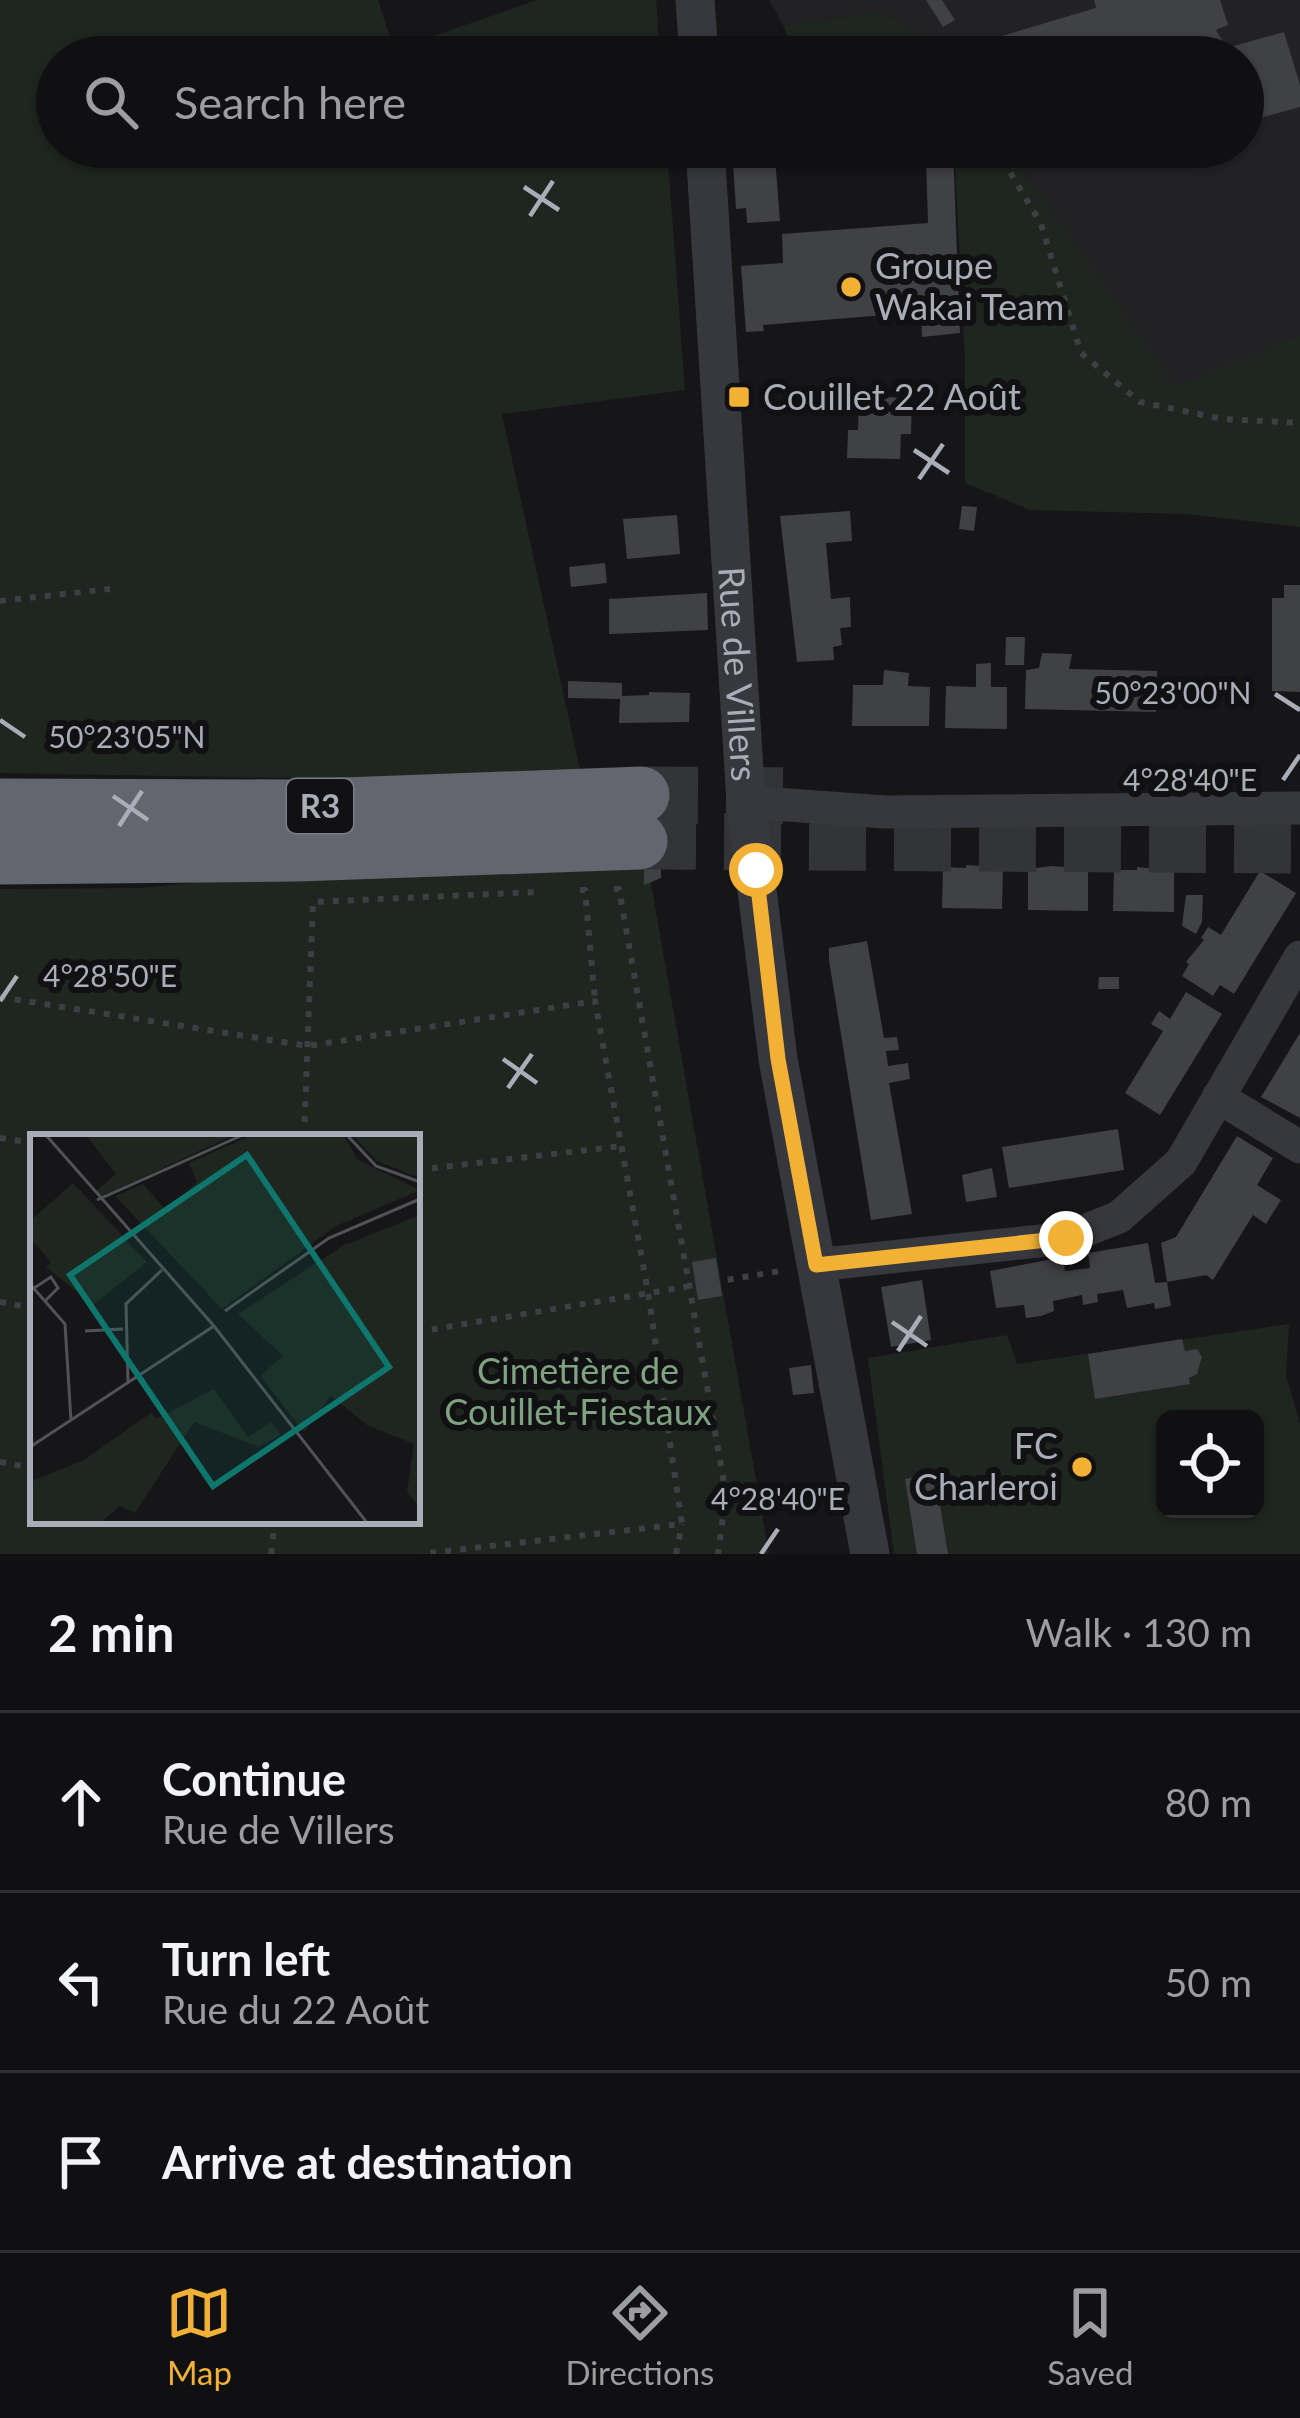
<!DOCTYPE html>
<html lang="en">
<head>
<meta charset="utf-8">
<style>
	body { margin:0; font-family:Lato,sans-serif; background:#1e1e20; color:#f1f3f6 }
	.controls { position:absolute; right:36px; bottom:36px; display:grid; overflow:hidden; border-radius:18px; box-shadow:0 3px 9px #0004 }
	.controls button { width:108px; height:108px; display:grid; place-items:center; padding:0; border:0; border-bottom:3px solid #303032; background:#101012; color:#f1f3f6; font:60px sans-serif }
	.stop { position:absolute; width:36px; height:36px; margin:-27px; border:9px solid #f2b134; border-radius:50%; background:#fff }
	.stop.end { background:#f2b134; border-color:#fff; box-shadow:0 3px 12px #0008 }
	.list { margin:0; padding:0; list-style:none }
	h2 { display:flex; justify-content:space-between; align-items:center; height:156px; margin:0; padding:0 48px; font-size:51px }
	h2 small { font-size:39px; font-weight:400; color:#9c9d9f }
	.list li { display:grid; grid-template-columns:78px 1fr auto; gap:36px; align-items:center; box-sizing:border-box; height:180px; padding:0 48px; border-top:3px solid #303032 }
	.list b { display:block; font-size:45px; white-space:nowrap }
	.list p { margin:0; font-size:39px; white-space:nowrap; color:#9c9d9f }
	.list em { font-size:39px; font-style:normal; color:#9c9d9f }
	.icon { flex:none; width:66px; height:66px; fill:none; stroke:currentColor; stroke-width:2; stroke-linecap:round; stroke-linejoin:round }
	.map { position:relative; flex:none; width:1300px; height:1554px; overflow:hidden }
	.search { position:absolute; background:#101012; box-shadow:0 3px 9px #0004; left:36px; right:36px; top:36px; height:132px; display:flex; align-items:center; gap:30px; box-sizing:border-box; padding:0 42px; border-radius:66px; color:#9c9d9f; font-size:45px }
	.sheet { height:696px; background:#101012 }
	nav { display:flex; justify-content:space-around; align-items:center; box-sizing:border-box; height:168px; border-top:3px solid #303032; background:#101012; font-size:33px; color:#9c9d9f }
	nav a { display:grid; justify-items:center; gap:6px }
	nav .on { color:#f2b134 }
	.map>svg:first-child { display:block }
</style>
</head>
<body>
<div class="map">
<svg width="1300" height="1554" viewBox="0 0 1300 1554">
	<rect width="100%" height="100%" fill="#161618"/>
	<!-- built -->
	<path fill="#222225" d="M769,0H1300V335L1176,388L1007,147H1243V57H944L932,40L881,12L783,25Z"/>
	<!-- green -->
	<path fill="#1e261f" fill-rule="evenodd" d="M0,0H378L394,50L537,0H656L660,57H57V147H667L685,390L502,414L583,783L0,773Z
		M881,12L932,40L944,57H797L783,25Z
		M954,147H1007L1176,387L1300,335V527L1187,514L1030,510L965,483V358Z
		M647,861L769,1554H0V889L140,888L250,877ZM33,1137H417V1521H33Z
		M1289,1324L1286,1376L1300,1424V1554H894L868,1358L1007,1335L1017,1364ZM1165,1419H1255V1509H1165Z"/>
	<!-- building -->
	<path fill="#404145" d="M926,0H942L955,20L943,27Z
		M1094,0H1220L1228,25L1216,30L1227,48L1284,32L1300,85V107L1245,122L1243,57H1184L1178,41L1126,57H968L965,47L1096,8Z
		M732,147H782L783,158H775L780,221L747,223L746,208L736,209Z
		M922,147H953L960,333L922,337L921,312L763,325L764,331L746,332L741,266L783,263L782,234L928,223L926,159Z
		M859,396L912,398L911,434H901L900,459L847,458L848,430H858Z
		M962,506L977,507L974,531L959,529Z
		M850,511L852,541L826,543L831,599L850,597L851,627L840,628L842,645L833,647L834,660L797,662L780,516Z
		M677,515L680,554L627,559L623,519Z
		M605,563L607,583L571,587L569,567Z
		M1284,585H1300V692L1272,691V598H1284Z
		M707,593L708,630L609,634V599Z
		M1006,637H1025L1024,665H1005Z
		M1042,653L1072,654L1069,669L1157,671L1156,712L1025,709L1026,670L1039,668Z
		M991,663V687H1007V729L945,728L946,686L976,687V664Z
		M884,670L909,673L908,686L930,687L929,726H852L853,685H883Z
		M568,681L622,683V696L649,695V692L690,693L689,722L619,723L620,699L568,698Z
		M966,865L1003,868L1002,909L942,908L943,867L966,868Z
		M1052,866L1088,869V911L1028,910V869Z
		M661,867V878L644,885V868Z
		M1137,867L1174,871V912L1113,911L1114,870H1137Z
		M1260,871L1296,893L1234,994L1220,985L1213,996L1182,976L1189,964L1186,962L1204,940L1201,938L1208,927L1221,935Z
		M1186,895H1203L1202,922L1196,934L1182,926Z
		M867,941L884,1038L897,1037L899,1050L886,1051L888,1066L908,1063L910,1079L889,1083L912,1214L871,1220L829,960V948Z
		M1099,977H1119V989H1098Z
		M1186,992L1222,1014L1160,1115L1125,1093L1163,1031L1151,1024L1159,1011L1170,1019Z
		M1300,1033V1118L1261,1097Z
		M1118,1129L1124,1170L1009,1188L1002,1147Z
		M1237,1136L1273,1158L1257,1185L1281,1200L1266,1224L1253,1215L1213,1280L1206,1275L1167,1282L1161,1243L1176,1237Z
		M992,1168L997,1197L966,1202L962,1175Z
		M1148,1243L1155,1283L1167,1282L1171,1306L1155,1309L1154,1303L1127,1308L1123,1290L1097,1294L1098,1302L1083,1305L1082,1295L1053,1301L1054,1311L1041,1316L1026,1318L1024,1305L996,1308L990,1271L1063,1257L1065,1271L1090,1268L1088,1253Z
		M716,1258L722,1296L698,1300L692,1262Z
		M922,1280L931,1340L891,1347L881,1287Z
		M1182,1339L1185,1351L1197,1349L1202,1357L1197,1374L1189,1378L1190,1384L1095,1399L1088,1354Z
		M811,1365L814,1393L793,1395L789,1368Z
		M935,1474L948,1554H917L905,1479Z"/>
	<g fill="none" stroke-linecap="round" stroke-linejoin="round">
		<!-- motorway-tunnel -->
		<path stroke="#333438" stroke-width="57" stroke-dasharray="57 28" stroke-linecap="butt" d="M641,795L804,796
			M639,841L1300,845"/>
		<!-- path -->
		<path stroke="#3d3f44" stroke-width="6" stroke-dasharray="6 9" stroke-linecap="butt" d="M873,57L913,50L919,57
			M995,147L1041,224L1081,353L1140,402L1223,419L1300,423
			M0,601L110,589
			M614,889H619L726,1494L718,1554
			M580,890H585L595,1001
			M0,997L308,1046L595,1001L648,1292L682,1524L421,1554
			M304,1137L313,902L537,892
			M0,1138L33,1143
			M417,1170L622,1146
			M0,1302L33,1308
			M417,1332L786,1270
			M0,1462L33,1468
			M271,1554L275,1521
			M676,1554L682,1524"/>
		<!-- minor -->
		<path stroke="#37383d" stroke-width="33" d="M746,802L885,812L1300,808
			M1218,1097L1300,1147
			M816,1265L1067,1238L1119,1217L1181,1162L1300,957"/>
		<!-- tertiary -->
		<g stroke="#37383d" stroke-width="39">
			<path d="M695,0L699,57"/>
			<path id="s1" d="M705,147L746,802L778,1059L870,1554"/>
		</g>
		<!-- motorway -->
		<path stroke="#63666e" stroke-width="57" d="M0,807L291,808L641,795
			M0,856L298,853L639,841"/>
	</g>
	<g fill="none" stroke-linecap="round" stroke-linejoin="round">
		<!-- route -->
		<path stroke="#f2b134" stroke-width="15" d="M756,870L778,1059L816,1265L1066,1238"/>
	</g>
	<!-- ticks -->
	<path fill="none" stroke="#a8adb8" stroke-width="4.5" d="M524,187L559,210M530,216L553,181M914,450L949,473M919,479L943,444M1275,694L1300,710M0,720L25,737M1283,780L1300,755M113,796L148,820M119,826L142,791M0,1001L17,976M503,1059L537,1083M508,1088L532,1054M892,1322L927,1346M898,1351L921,1316M761,1554L778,1529"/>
	<!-- markers -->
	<g fill="#f2b134" stroke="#111113" stroke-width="4.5">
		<circle cx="851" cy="287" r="12"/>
		<rect x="727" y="385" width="24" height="24" rx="6"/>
		<circle cx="1082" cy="1467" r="12"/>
	</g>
	<g text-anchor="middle" stroke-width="12" stroke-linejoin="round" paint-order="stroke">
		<!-- shield labels -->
		<rect fill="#111113" stroke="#7b7e86" stroke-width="3" x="287" y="779" width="66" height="54" rx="9"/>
		<g font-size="33" font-weight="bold" fill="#a8adb8">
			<text x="320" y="818">R3</text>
		</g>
		<!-- poi labels -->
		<g font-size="36" fill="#a8adb8" stroke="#111113" text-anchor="start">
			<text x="875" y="279">Groupe<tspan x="875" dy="41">Wakai Team</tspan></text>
			<text x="763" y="410">Couillet 22 Août</text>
			<text x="1058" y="1459" text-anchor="end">FC<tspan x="1058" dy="41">Charleroi</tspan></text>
		</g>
		<!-- street labels -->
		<g font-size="36" fill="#a8adb8" stroke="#111113">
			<text dy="13" stroke="none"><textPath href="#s1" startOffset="528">Rue de Villers</textPath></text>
		</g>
		<!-- park labels -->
		<g font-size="36" fill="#7fa381" stroke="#111113">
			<text x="578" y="1384">Cimetière de<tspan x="578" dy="41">Couillet-Fiestaux</tspan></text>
		</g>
	</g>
	<!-- overview -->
	<g transform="translate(30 1134)">
		<rect width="390" height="390" fill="#161618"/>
		<path d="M55,0H206L73,62L65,58L86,40ZM224,0H313L328,26L390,56L306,92L192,175L85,62L113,50L136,76L167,48L159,29ZM321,0H390V44L347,27ZM43,49L117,128L63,171L16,133L21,128L0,104V87ZM390,81V374L377,358L384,310L337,291L301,262L274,298L230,242L253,222L208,180L314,111ZM184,255L218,303L241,288L251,301L229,313L164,288L105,379L90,372L69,390H0V348L54,326L122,278L126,285Z" fill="#1e261f"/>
		<path fill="none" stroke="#505258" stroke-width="3" d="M15,0L184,192L338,390M316,0L346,32L390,48M67,66L215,0M0,150L35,190L41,287M4,154L21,143L28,154L15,167M195,177L299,104L390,65M55,197L93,195M98,249L96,170L132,136M0,313L184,192"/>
		<path fill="#0f766e" fill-opacity="0.15" stroke="#0f766e" stroke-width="6" d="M217,21L359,233L183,352L40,141Z"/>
		<rect width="390" height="390" fill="none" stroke="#a8adb8" stroke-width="6"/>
	</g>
	<g font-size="30" text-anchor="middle" fill="#a8adb8" stroke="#111113" stroke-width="12" stroke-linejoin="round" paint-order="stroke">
		<text x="1173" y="704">50°23'00"N</text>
		<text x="127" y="748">50°23'05"N</text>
		<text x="1190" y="791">4°28'40"E</text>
		<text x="110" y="987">4°28'50"E</text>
		<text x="778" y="1510">4°28'40"E</text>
	</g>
</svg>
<div class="controls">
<button><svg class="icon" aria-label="locate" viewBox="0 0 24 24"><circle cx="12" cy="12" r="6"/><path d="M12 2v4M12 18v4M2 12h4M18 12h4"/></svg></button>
</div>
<div class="stop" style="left:756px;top:870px"></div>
<div class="stop end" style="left:1066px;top:1238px"></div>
<div class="search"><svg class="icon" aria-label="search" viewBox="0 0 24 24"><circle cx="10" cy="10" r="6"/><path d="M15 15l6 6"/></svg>Search here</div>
</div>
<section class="sheet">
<h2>2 min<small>Walk · 130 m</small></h2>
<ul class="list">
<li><svg class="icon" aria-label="ahead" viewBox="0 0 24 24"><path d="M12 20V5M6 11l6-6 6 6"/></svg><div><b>Continue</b><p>Rue de Villers</p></div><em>80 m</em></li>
<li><svg class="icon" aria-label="left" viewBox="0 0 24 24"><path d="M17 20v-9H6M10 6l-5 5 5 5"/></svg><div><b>Turn left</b><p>Rue du 22 Août</p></div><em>50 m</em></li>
<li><svg class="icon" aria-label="arrive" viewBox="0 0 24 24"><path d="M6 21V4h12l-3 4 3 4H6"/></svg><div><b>Arrive at destination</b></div></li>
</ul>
</section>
<nav>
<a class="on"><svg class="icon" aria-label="map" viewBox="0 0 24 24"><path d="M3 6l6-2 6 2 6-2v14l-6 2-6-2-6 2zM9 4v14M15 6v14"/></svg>Map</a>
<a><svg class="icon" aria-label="directions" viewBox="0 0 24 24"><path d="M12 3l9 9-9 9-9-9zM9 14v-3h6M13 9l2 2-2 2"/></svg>Directions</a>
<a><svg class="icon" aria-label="saved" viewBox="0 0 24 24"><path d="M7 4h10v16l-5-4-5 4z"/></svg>Saved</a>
</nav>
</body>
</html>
